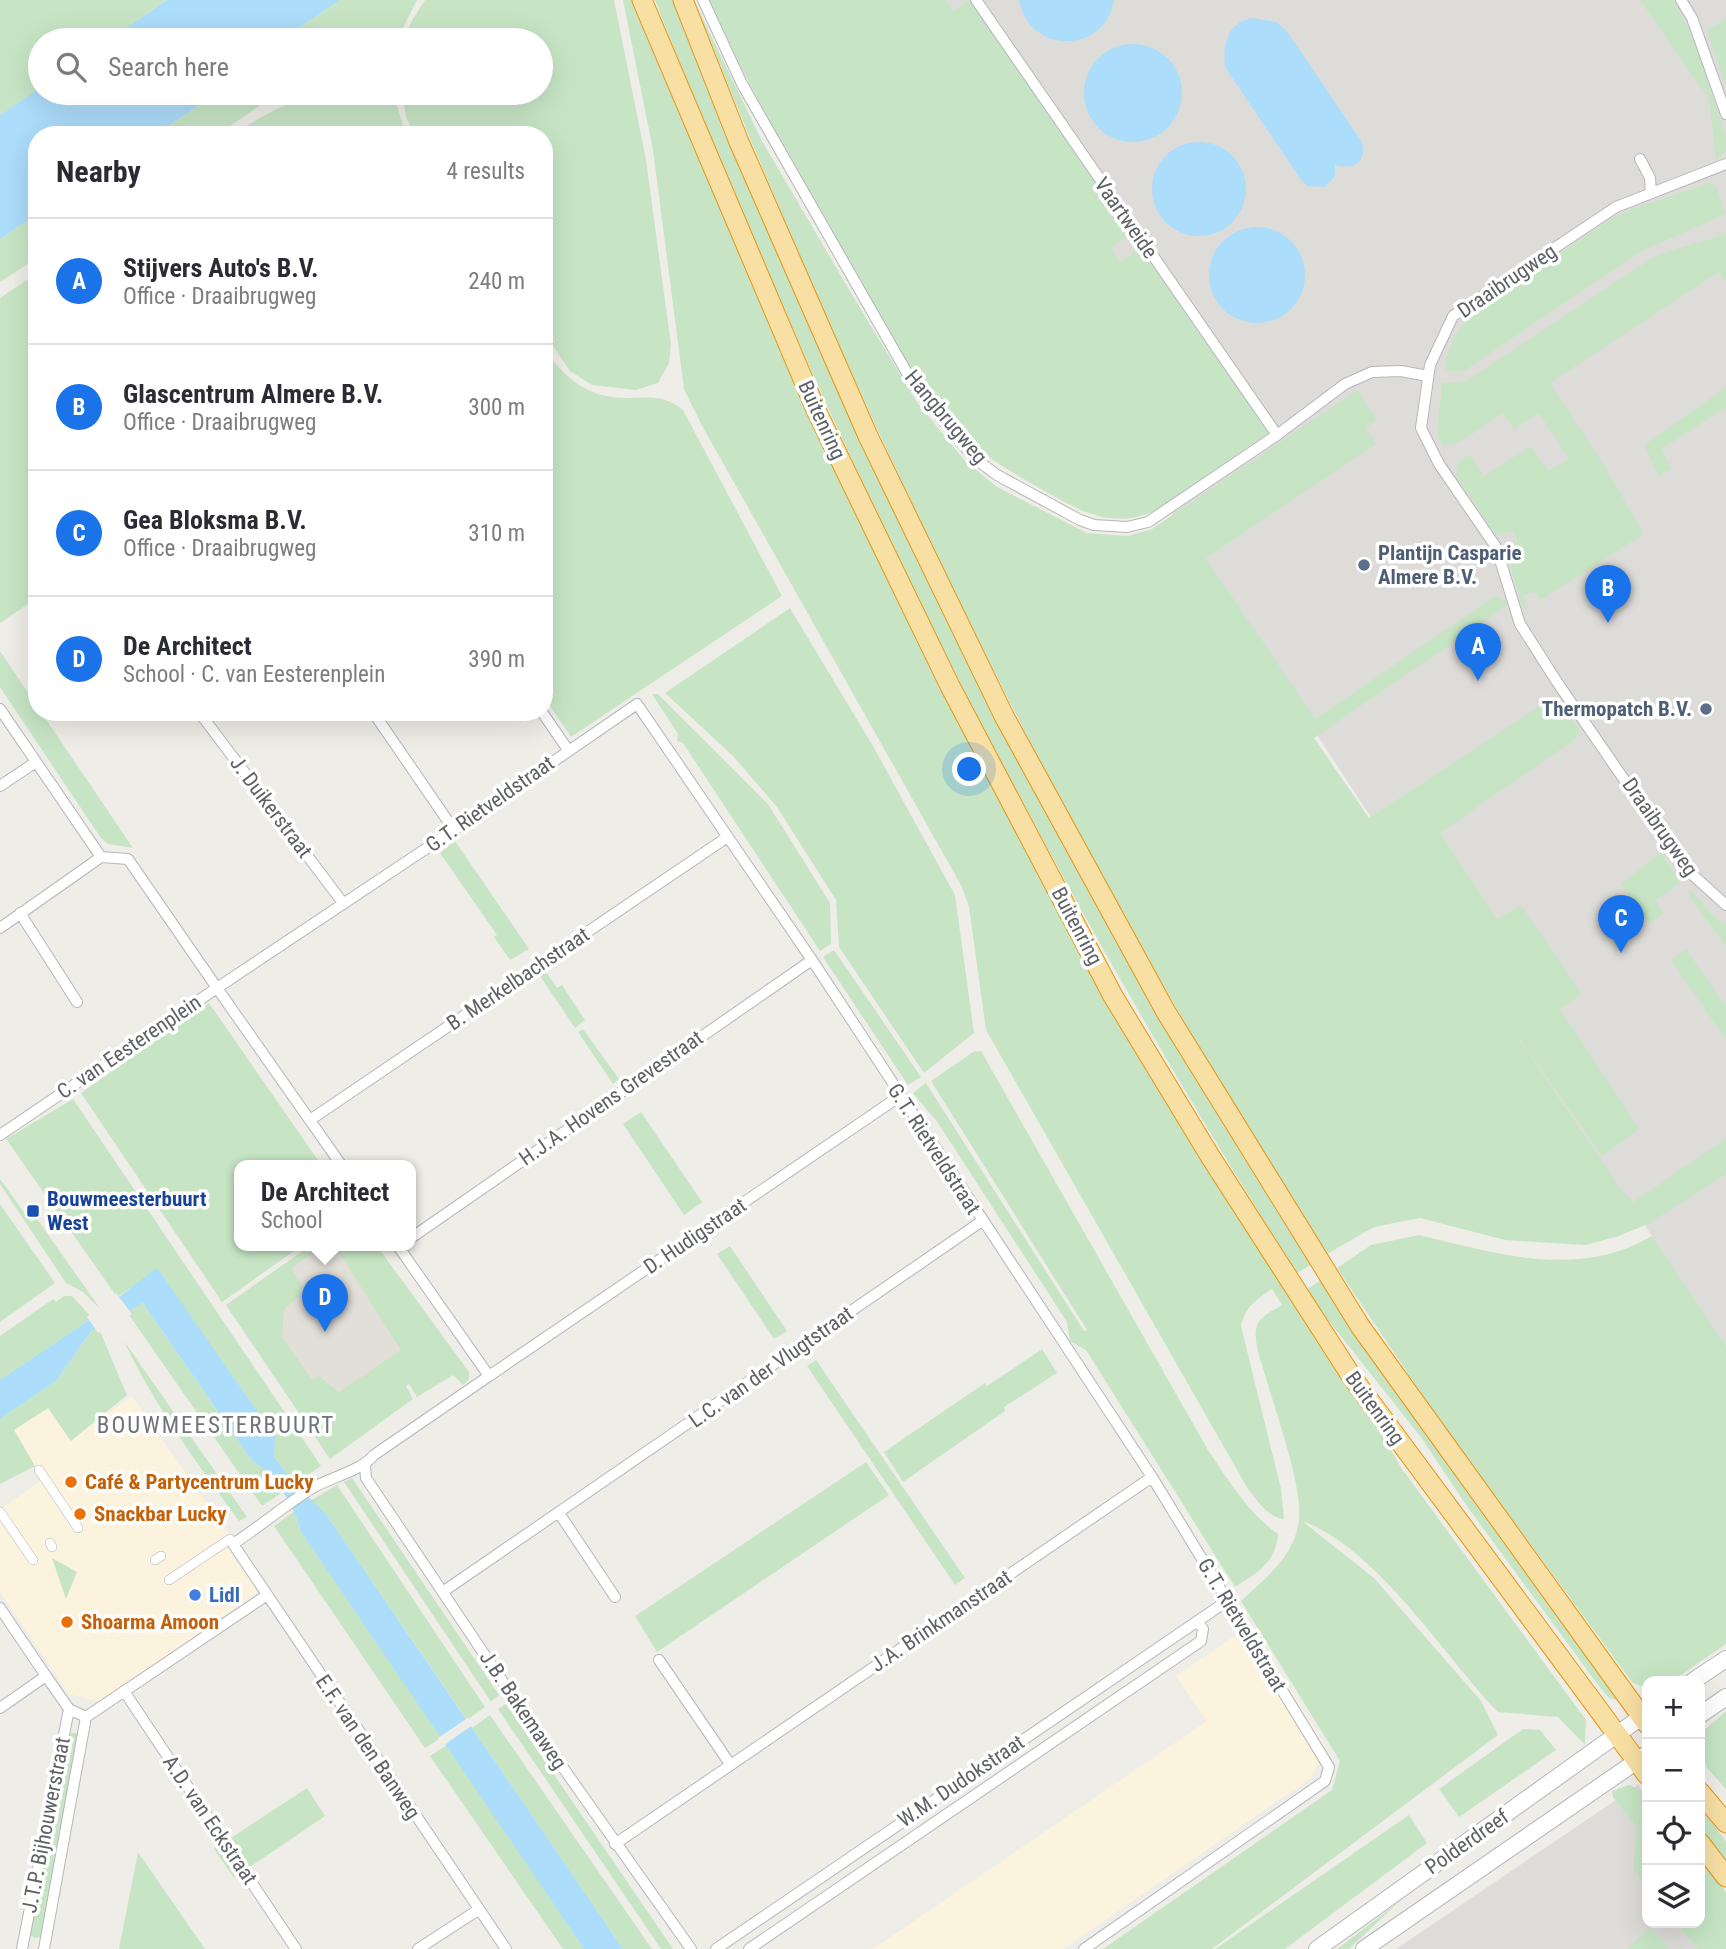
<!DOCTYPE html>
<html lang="en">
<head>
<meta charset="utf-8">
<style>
	body { margin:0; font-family:"Roboto Condensed",sans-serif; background:#f2f2f3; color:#2b2b33 }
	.controls { position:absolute; right:21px; bottom:21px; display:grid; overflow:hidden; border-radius:14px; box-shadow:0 7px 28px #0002 }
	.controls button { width:63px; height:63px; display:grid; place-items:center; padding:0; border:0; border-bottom:2px solid #e1e1e2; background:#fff; color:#2b2b33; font:35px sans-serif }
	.you { position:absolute; left:970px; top:770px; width:24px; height:24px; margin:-18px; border:5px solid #fff; border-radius:50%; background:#1a73e8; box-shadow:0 0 0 10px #1a73e833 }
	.badge { display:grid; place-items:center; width:46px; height:46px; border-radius:50%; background:#1a73e8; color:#fff; font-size:23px; font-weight:700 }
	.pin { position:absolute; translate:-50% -58px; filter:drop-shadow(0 2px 4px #0008) }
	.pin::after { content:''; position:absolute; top:37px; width:24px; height:21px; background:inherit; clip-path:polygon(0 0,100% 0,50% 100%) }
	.popup { position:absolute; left:234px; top:1160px; width:182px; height:91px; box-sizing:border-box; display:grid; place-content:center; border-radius:14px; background:#fff; filter:drop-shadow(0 2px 5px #0005); font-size:23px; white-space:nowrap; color:#7c7c81 }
	.popup b { font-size:26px; color:#2b2b33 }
	.popup::after { content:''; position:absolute; left:50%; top:100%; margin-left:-14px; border:14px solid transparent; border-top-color:#fff }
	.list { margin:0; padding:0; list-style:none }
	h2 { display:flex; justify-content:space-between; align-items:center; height:91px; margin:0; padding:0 28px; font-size:30px }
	h2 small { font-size:23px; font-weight:400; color:#7c7c81 }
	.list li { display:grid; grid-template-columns:46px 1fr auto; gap:21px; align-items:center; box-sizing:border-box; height:126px; padding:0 28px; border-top:2px solid #e1e1e2 }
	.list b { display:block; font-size:26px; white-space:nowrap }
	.list p { margin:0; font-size:23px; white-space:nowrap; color:#7c7c81 }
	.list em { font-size:23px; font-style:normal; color:#7c7c81 }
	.icon { flex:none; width:38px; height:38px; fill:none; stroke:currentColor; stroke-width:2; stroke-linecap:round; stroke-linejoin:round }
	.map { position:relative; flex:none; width:1726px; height:1949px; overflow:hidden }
	.search { position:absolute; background:#fff; box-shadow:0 7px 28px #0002; left:28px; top:28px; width:525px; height:77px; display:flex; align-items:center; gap:18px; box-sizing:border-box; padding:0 24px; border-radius:38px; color:#7c7c81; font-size:26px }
	.panel { position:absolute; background:#fff; box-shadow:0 7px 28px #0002; left:28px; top:126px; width:525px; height:595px; border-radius:28px }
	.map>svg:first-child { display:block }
</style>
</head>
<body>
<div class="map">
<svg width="1726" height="1949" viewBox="0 0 1726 1949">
	<rect width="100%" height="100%" fill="#efede7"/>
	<!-- commercial -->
	<path fill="#fcf3df" d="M132,1396L265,1587L100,1702L69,1694L0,1592V1510L43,1479L13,1430L48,1408L71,1440Z
		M1251,1625L1325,1746L1311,1778L1063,1949H873L1207,1721L1176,1676Z"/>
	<!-- industrial -->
	<path fill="#dedcd9" d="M835,0H1726V1346L1424,898Z
		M1638,1785L1647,1797V1923H1700L1726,1949H1396Z"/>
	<!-- education -->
	<path fill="#e2ded8" d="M310,1246H348L425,1360L312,1432L226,1305Z"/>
	<!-- green -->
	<path fill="#c7e5c5" d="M0,0H167L109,40H40V88L0,115Z
		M340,0H417L397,40H281Z
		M425,0H614L646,160L671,345L669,363L658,383L636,390L592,385L570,371L544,333V135H415L406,117L402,93H541V40H405L411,22Z
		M623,0H637L977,753L1402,1469L1586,1720L1585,1745L1558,1717L1498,1712C1443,1655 1377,1548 1302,1521L1374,1578L1481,1701L1498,1735L1212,1949H1103L1332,1790L1340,1761L1241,1601C1265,1579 1296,1555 1299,1519C1302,1483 1276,1414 1266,1378C1262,1363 1254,1345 1256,1330C1258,1316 1273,1311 1282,1305L1272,1289C1256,1300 1245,1307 1241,1326L1281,1489L1284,1519C1268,1518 1257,1500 1248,1489L986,1030L969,907L962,887L701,424L684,389L653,150Z
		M655,0H675L940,600L1314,1263L1297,1273C1078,927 888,565 732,186C706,124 679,63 655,0Z
		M694,0L762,141L854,298L917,402L965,461L997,487L1087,533L1128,536L1152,529L1357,390L1377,420L1366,428L1376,444L1206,558L1315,719L1495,596L1511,603L1314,738L1369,818L1554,697L1580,731L1574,740L1440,833L1497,919L1521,905L1582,994L1560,1009L1639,1129L1602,1156L1505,1018L1621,1189L1633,1202L1726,1139V1174L1648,1224L1616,1237L1585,1245L1505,1240L1420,1218L1374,1227L1327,1254C1072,860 867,436 694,0Z
		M709,0H946L954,11L969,0H974L1132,235L1111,247L1120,263L1140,248L1270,434L1164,506C1121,530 1090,517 1050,494C1020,477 988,460 962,435C922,395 895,344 866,295C809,199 756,102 709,0Z
		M1640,0H1673L1694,38L1726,137V151L1716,160L1709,99Z
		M1726,18V85L1707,30Z
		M217,93H287L262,104L217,135H155Z
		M360,93H393L406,135H234C283,100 301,99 360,93Z
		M1709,183L1716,186L1725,214L1638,253L1467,369L1458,372L1445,370C1447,345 1459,326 1477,309L1611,219L1635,208Z
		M37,214V258L0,282V239Z
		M1726,234V283L1718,272L1550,383L1602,462L1644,534L1540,600L1535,592L1524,595L1527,609L1522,606L1506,552L1518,541L1513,531L1496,535L1456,477L1457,463L1470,455L1482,472L1481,478L1531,446L1548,471L1569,459L1539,413L1514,429L1502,413C1484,424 1465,445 1442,445L1437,434L1442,383L1463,382L1471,378L1657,255Z
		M37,273V598L0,623V298Z
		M544,348C564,378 588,398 626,398C649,398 663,394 683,410L782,596L571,737L544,697Z
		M1726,387V407L1662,449L1671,469L1659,477L1644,445Z
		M790,608L873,746L955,895L974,1033L924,1073L839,947L836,900L777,807L733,756L665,693Z
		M0,651L37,706V712H41L133,848L108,844L101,838L0,687Z
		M652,694H658L768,804L830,903L831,944L820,951L683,743L677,741L678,734Z
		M455,841L529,949L510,960L494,937L497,935L440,853Z
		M1661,852L1680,883L1656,900L1663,914L1649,924L1621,884Z
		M1690,889L1712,915L1726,925V947L1689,895Z
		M1686,949L1726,1007V1040L1671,960Z
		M834,950L921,1077L908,1085L823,957Z
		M546,972L557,988L562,985L585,1020L575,1028L540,976Z
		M209,1003L322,1166H239V1246H301L222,1302L81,1093Z
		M583,1029L619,1079L613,1084L578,1032Z
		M981,1051L1208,1450C1229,1481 1247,1512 1278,1534C1276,1563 1257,1573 1235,1587L1086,1350L1070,1341L1067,1322L938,1123L913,1093L926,1083L1084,1331L1087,1330L931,1081L973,1052Z
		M73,1099L321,1466L295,1484L274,1457L158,1270L117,1297L6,1139Z
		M641,1112L702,1202L684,1215L623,1124Z
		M0,1179L31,1222L37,1219L101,1310L83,1292L66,1283L0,1184Z
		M0,1204L55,1283L0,1322Z
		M1419,1235C1496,1253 1577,1280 1652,1236L1726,1346V1644L1672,1681H1647V1689L1632,1682L1440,1421L1337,1268L1371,1245Z
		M310,1246H323L291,1268L303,1287L299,1290L300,1296L284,1309L282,1337L312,1380L319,1376L339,1392L401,1350L335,1246H377L469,1372V1379L463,1385L453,1375L417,1397L409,1384L406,1386L413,1399L330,1459L226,1305Z
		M730,1246L787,1331L774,1339L717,1254Z
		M1323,1278L1619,1698L1618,1701L1609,1698L1601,1689L1469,1509L1420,1436L1317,1306L1307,1290Z
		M64,1296H72L92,1318L0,1380V1336L53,1299L56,1302Z
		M143,1303L252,1461L262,1466L281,1493L262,1506L127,1312Z
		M99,1329L127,1395L71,1441L48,1408L14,1430L35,1466L0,1484V1419L56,1381L92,1330Z
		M124,1341L247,1517L239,1521C197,1463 154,1405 124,1341Z
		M1042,1349L1057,1373L1004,1407L1005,1411L903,1482L884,1452L985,1383L987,1386Z
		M816,1360L965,1578L955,1585L807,1366Z
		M866,1462L889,1495L657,1652L635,1616Z
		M352,1478L499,1695L491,1702L344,1482Z
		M337,1485L485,1707L467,1720L326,1514L310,1501Z
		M295,1511L300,1530L442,1737L425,1748L274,1526Z
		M52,1558L77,1572L66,1599Z
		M506,1704L673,1949H661L498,1709Z
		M1726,1711V1789L1700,1760V1734Z
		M490,1715L652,1949H623L472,1728Z
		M1523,1729L1540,1730L1556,1750L1459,1817L1439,1789Z
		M70,1733H76L80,1736L41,1937L35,1938L30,1935L29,1928L65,1739Z
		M447,1745L584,1949H563L430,1756Z
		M1629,1785L1647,1793V1889L1634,1868L1637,1827L1613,1797L1612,1791Z
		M307,1788L325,1816L234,1878L214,1849Z
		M1700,1808L1726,1841V1864L1700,1831Z
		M1409,1815L1427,1843L1285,1949H1215Z
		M138,1852L205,1949H119Z
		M1700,1859L1726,1892V1949H1698L1676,1923H1700Z
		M1399,1902L1349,1949H1337Z
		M1650,1928L1670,1949H1626L1648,1930Z"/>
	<!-- water -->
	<path fill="#acddfa" d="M167,0H340L281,40H109Z
		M1019,0H1114C1105,55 1029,55 1019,0Z
		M1253,18L1276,22L1286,30L1362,142C1367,163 1354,170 1335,165V176L1325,187L1308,186L1301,180L1225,67C1223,45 1227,22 1253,18Z
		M1084 93a49 49 0 1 1 98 0a49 49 0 1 1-98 0Z
		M40,88V93H217L155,135H37V214L0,239V115Z
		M1152 189a47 47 0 1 1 94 0a47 47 0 1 1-94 0Z
		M1209 275a48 48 0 1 1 96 0a48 48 0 1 1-96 0Z
		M155,1269H158L275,1437L274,1457L295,1484L326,1514L623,1949H584L300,1530C296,1507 273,1472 252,1461L143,1303L99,1329L92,1330L56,1381L0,1419V1380L92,1318Z"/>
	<!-- pier -->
	<path fill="#efede7" d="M116,1293L132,1314L98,1333L87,1317Z
		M469,1717L474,1724L443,1746L438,1738Z"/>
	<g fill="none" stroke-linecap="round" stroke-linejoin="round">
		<!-- pedestrian casing -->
		<g stroke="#b4b7ba" stroke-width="10">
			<path id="pedestrian" d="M39,1470L78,1528
				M0,1512L33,1560
				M50,1543L52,1547
				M155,1560L161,1556
				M169,1580L230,1539"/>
		</g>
		<!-- minor casing -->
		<g stroke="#b4b7ba" stroke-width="12">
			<path id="minor" d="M703,0L742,84L915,387L974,458L997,475L1080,520L1094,525L1127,527L1148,522L1277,435L1345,384L1372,372L1401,371L1428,376
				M976,0L1277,435
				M1681,0L1692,18L1726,114
				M1640,159L1650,178L1651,193
				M1726,164L1616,207L1453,316L1430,365L1421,428L1439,464L1496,547L1520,624L1557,682L1685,868L1726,905
				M0,709L101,857L128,859L217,988L454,830L637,704L812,960L1152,1477L1329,1767L1325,1781L1084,1949
				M199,712L343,903
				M373,712L454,830
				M542,712L568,750
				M0,786L36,762
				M20,913L77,1002
				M0,928L101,857
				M310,1120L726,838
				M0,1135L217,988L342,1166
				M411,1238L812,960
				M398,1246L489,1376L374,1455C360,1472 329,1477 309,1490C283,1507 259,1527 233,1544L506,1949
				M489,1376L900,1096
				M365,1465L366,1478L511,1694L691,1949
				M559,1513L615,1597
				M444,1591L982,1221
				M0,1608L46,1676L0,1708
				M659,1660L730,1764
				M46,1676L69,1709L86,1717L267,1595
				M124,1691L296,1949
				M615,1844L1152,1477
				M22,1949L69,1709
				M44,1949L86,1717
				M418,1949L478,1910
				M716,1949L1227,1601
				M749,1949L1201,1641L1203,1629L1197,1621"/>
		</g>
		<!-- secondary casing -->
		<g stroke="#b3b6ba" stroke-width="18">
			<path id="secondary" d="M1693,1681L1726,1659
				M1700,1715L1726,1697
				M1317,1949L1647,1713
				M1364,1949L1647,1754"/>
		</g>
		<!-- trunk casing -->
		<g stroke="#e7940f" stroke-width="21">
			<path id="trunk" d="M642,0L817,412L950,686L1113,996L1210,1156L1352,1377L1647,1775
				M683,0L739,142L868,436L1004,716L1166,1012L1360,1326L1647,1724
				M1700,1792L1726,1823
				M1700,1843L1726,1877"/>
		</g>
		<!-- pedestrian -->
		<use href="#pedestrian" stroke="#fff" stroke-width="9"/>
		<!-- minor -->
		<use href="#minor" stroke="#fff" stroke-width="10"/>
		<!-- secondary -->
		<use href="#secondary" stroke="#fff" stroke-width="16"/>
		<!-- trunk -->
		<use href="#trunk" stroke="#f8e0a4" stroke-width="19"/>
	</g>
	<!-- markers -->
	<g fill="#5c6f8a" stroke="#fff" stroke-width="2.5">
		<circle cx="1364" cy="565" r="7"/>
		<circle cx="1706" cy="709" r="7"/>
	</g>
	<rect fill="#1a4fb4" stroke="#fff" stroke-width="2.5" x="26" y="1204" width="14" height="14" rx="3.5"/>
	<g fill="#e8710a" stroke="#fff" stroke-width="2.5">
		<circle cx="71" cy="1482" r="7"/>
		<circle cx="80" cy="1514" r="7"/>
		<circle cx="67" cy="1622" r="7"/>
	</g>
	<circle fill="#3f7fe0" stroke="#fff" stroke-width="2.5" cx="195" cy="1595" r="7"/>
	<g text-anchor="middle" stroke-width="7" stroke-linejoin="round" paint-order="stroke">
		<!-- street labels -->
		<g font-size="21" fill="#5e6266" stroke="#fff">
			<text transform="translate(1126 218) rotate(55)" y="7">Vaartweide</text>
			<text transform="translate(1507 281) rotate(-34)" y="7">Draaibrugweg</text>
			<text transform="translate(946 417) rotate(50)" y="7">Hangbrugweg</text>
			<text transform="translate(822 420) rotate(65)" y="7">Buitenring</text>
			<text transform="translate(490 804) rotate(-35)" y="7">G.T. Rietveldstraat</text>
			<text transform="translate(271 807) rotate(53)" y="7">J. Duikerstraat</text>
			<text transform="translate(1660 827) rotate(55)" y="7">Draaibrugweg</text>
			<text transform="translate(1077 926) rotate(62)" y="7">Buitenring</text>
			<text transform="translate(518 979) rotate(-34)" y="7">B. Merkelbachstraat</text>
			<text transform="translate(129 1047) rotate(-34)" y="7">C. van Eesterenplein</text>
			<text transform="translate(611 1098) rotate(-35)" y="7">H.J.A. Hovens Grevestraat</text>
			<text transform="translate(934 1149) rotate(57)" y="7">G.T. Rietveldstraat</text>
			<text transform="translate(695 1236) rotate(-34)" y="7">D. Hudigstraat</text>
			<text transform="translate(771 1367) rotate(-35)" y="7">L.C. van der Vlugtstraat</text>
			<text transform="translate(1375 1408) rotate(54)" y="7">Buitenring</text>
			<text transform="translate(941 1621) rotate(-34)" y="7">J.A. Brinkmanstraat</text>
			<text transform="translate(1242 1625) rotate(59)" y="7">G.T. Rietveldstraat</text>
			<text transform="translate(523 1710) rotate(56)" y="7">J.B. Bakemaweg</text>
			<text transform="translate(368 1747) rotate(56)" y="7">E.F. van den Banweg</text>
			<text transform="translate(961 1781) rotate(-34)" y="7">W.M. Dudokstraat</text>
			<text transform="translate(210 1820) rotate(56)" y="7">A.D. van Eckstraat</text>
			<text transform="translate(46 1825) rotate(-79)" y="7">J.T.P. Bijhouwerstraat</text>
			<text transform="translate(1467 1842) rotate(-35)" y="7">Polderdreef</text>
		</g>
		<!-- service labels -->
		<g font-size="21" font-weight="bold" fill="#4e5e75" stroke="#fff" text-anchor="start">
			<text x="1378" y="560">Plantijn Casparie<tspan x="1378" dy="24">Almere B.V.</tspan></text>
			<text x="1692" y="716" text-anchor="end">Thermopatch B.V.</text>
		</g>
		<!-- transit labels -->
		<g font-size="21" font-weight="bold" fill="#164399" stroke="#fff" text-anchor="start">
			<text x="47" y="1206">Bouwmeesterbuurt<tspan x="47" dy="24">West</tspan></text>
		</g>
		<!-- food labels -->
		<g font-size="21" font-weight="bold" fill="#c56008" stroke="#fff" text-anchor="start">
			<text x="85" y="1489">Café &amp; Partycentrum Lucky</text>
			<text x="94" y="1521">Snackbar Lucky</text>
			<text x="81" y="1629">Shoarma Amoon</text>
		</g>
		<!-- shop labels -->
		<g font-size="21" font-weight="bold" fill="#366cbe" stroke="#fff" text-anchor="start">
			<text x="209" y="1602">Lidl</text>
		</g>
		<!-- neighbourhood labels -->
		<g font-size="23" letter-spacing="2" fill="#6f7478" stroke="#fff">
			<text x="216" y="1433">BOUWMEESTERBUURT</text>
		</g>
	</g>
</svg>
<div class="controls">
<button>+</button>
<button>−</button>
<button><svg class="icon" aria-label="locate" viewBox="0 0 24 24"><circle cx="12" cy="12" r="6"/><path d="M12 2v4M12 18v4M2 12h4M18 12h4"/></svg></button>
<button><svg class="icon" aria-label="layers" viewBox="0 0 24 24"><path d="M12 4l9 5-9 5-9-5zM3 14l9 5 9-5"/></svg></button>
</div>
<div class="you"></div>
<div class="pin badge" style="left:1478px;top:681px">A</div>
<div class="pin badge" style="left:1608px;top:623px">B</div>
<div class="pin badge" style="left:1621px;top:953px">C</div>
<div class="pin badge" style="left:325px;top:1332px">D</div>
<div class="popup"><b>De Architect</b>School</div>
<div class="search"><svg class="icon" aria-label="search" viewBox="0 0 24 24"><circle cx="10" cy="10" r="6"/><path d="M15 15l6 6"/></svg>Search here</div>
<section class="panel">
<h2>Nearby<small>4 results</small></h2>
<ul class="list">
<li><span class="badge">A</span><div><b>Stijvers Auto's B.V.</b><p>Office · Draaibrugweg</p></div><em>240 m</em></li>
<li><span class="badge">B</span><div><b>Glascentrum Almere B.V.</b><p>Office · Draaibrugweg</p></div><em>300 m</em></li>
<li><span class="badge">C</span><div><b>Gea Bloksma B.V.</b><p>Office · Draaibrugweg</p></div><em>310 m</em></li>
<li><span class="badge">D</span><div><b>De Architect</b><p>School · C. van Eesterenplein</p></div><em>390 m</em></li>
</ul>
</section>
</div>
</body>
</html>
